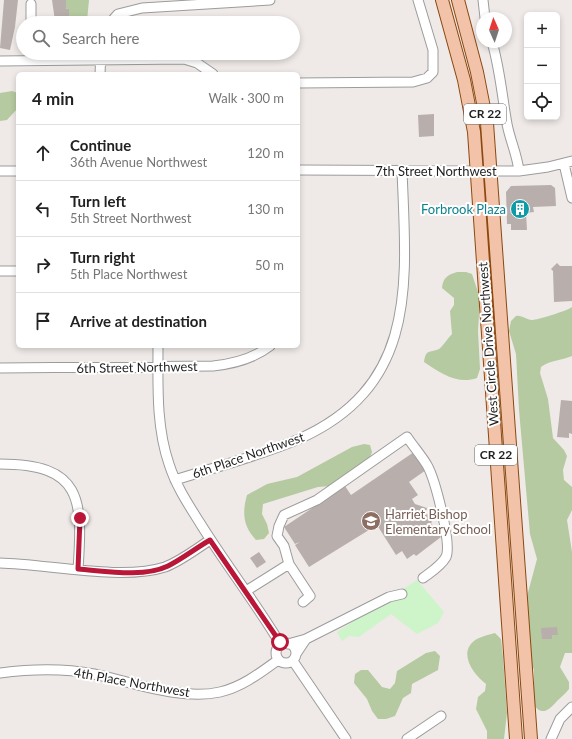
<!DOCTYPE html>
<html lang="en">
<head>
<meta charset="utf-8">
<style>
	body { margin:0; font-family:Lato,sans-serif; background:#f2f2f2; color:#222 }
	.controls { position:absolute; right:12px; top:12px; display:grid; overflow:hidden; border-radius:6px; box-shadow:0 2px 6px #0003 }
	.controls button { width:36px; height:36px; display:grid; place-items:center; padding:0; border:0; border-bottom:1px solid #e0e0e0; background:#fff; color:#222; font:20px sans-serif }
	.compass { position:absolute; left:476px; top:12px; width:36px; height:36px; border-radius:50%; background:#fff; box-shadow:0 2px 6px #0003; rotate:357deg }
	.stop { position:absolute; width:12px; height:12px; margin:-9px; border:3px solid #b91638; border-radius:50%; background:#fff }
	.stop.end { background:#b91638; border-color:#fff; box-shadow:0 1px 4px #0008 }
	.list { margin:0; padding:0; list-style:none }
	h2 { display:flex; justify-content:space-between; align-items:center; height:52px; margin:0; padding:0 16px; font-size:17px }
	h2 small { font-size:13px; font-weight:400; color:#767676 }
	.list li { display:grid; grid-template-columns:26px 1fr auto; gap:12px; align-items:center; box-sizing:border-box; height:56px; padding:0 16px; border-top:1px solid #e0e0e0 }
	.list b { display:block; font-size:15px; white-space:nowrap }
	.list p { margin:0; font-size:13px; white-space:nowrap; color:#767676 }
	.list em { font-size:13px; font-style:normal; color:#767676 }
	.icon { flex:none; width:22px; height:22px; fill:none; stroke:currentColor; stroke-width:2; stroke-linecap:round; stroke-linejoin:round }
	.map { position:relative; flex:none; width:572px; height:739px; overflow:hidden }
	.search { position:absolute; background:#fff; box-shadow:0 2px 6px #0003; left:16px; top:16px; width:284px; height:44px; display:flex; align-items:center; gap:10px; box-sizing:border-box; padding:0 14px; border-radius:22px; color:#767676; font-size:15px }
	.panel { position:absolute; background:#fff; box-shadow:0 2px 6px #0003; left:16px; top:72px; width:284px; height:276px; border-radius:6px }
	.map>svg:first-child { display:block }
</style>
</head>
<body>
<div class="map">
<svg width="572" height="739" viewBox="0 0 572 739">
	<rect width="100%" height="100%" fill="#efeae7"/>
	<!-- forest -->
	<path fill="#b5caa0" d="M64,0H89L87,21L86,23H70Z
		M12,91L18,93V108L7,120L0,121V93Z
		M457,272H466L472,274L480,298L478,331L480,369L477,378C458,385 440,373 424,362C426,349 429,353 439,349C443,346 448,338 452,334L450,311L454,305V298L442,288C443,278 447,275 457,272Z
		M572,307V356C561,361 550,360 541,367L540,373L548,399L553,438L564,450L567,456L563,470L564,480L572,487V510L567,520L572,552V653H565L560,667L569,682V689C565,694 561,697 557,701C550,709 542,717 534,705V670L530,660L526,600L537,559L530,534L519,410L516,354L509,331L511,321L516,316C522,315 526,320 532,320C537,320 567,311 572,307Z
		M364,444L370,445L372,452L369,460L332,486L318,487L263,504L262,514L267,524L269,533L264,539L256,540C243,526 242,513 247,495L267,484L297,477L352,447Z
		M495,633L501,639L503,657L507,713L504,739H487V731L476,709L478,697L485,691L486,684C474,675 458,654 474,641C479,637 488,635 495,633Z
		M435,651L440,656L438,670L412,684L411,693L403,698L395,716L386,719H378L372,711L367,699L354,683L355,674L361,670H368L382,687L390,689L395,683L397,671L426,653Z"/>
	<!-- park -->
	<path fill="#cef4c9" d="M417,580L444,612L438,623L417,634L391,614L359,637L349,636L342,641L337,632Z"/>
	<!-- building -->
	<path fill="#b8afad" d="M4,0H18L15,27L10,50L0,48Z
		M52,0H66V9H69V21H66V23H52V21H55Z
		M434,114V136L419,137L418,115Z
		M551,185L555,188L556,206L533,207L534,212L526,213L527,230H511V224H507L506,192L511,186Z
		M557,263L560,266H572V301L554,302L553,271L551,269Z
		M561,400L572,401V434L569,433V438L557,437Z
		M414,452L426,470L409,482L418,495L412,499L415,504L427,508L426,512L432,522L431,523L441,537L416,556L414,554L407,559L402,551L396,555L377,525L309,567L295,545L300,542L295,544L284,527L345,486L351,495Z
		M259,552L266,562L257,568L250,558Z
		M557,627L558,635H552V639H542L541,628Z"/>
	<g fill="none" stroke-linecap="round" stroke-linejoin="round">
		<!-- minor casing -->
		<g stroke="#9c9c9c" stroke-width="11">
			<path id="minor" d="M483,0L485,18
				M31,23V4
				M110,23L118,14L142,8L270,0
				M492,42C500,69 502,96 507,124C510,140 517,154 519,171
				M0,61L184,59L197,63L213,74
				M100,74L101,53
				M298,83L413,82L427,78L433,72V50L418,0
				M564,164L572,198
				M298,170L519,171L548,167L572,161
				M0,171H18
				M0,271H18
				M158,346C158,385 156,426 169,464C176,486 188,504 200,523C226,565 256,603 281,645
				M0,368L213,366C233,364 253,359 270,346
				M0,464C82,464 83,499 78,569
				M175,480C216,467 259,456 299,439C420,385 406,280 402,170
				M0,563C47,564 122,581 165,567C181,561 196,549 210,540
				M246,591L289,564
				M303,602L310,596L289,564L284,546L277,536L279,526L284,515L317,500L407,437C413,446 421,455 427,465C435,479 452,544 446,557C441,566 431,572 423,578
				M306,639L389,597L402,594
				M276 653a10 10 0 1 1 20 0a10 10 0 1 1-20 0Z
				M288,644L306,639L296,654
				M293,661L346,739
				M0,673C31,669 63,668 94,674C132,682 182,701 220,692C242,687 260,673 278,660
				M407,739L441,716
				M551,739L560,719L572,707"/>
		</g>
		<!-- major casing -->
		<g stroke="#8a4810" stroke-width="14">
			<path id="major" d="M442,0L464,80L474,132L516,739
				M458,0L477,72L487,123L531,739"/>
		</g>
		<!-- minor -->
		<use href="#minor" stroke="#fff" stroke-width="9"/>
		<!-- major -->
		<use href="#major" stroke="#f2c3a8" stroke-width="12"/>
	</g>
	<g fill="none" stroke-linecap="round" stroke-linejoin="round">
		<!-- route -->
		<path stroke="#b91638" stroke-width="5" d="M80,518L78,569C105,571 143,578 168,566C182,559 196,548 210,540L280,642"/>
	</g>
	<!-- icons -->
	<defs>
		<g id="building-disc" transform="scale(1)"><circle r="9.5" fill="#0f9aa8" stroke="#fff"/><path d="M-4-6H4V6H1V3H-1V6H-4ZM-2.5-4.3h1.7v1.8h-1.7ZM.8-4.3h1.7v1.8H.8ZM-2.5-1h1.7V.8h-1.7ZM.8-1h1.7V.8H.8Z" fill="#fff"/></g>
		<g id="school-disc" transform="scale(1)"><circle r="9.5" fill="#8d6e63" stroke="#fff"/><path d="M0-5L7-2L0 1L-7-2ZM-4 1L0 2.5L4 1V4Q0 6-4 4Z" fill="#fff"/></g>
	</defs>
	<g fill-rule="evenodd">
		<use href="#building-disc" x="520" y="209"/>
		<use href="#school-disc" x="371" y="521"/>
	</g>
	<g text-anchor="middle" stroke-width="4" stroke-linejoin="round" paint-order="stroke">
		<!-- shield labels -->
		<g fill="#fff" stroke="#626262" stroke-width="1">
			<rect x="464" y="104" width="42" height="20" rx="3"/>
			<rect x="475" y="445" width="42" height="20" rx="3"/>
		</g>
		<g font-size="12" font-weight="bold" fill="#1f1f1f">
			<text x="485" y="118">CR 22</text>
			<text x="496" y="459">CR 22</text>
		</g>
		<!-- street labels -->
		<g font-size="13" fill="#1f1f1f" stroke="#fff">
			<text x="436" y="176">7th Street Northwest</text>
			<text transform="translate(488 344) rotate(-94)" y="5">West Circle Drive Northwest</text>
			<text transform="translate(137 367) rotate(-1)" y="5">6th Street Northwest</text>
			<text transform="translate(248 455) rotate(-19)" y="5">6th Place Northwest</text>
			<text transform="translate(132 682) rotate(10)" y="5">4th Place Northwest</text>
		</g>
		<!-- culture labels -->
		<g font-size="13" fill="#0d838f" stroke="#fff" text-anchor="end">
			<text x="506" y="214">Forbrook Plaza</text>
		</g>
		<!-- education labels -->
		<g font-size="13" fill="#785e54" stroke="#fff" text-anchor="start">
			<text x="385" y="519">Harriet Bishop<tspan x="385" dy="15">Elementary School</tspan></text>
		</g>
	</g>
</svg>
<div class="controls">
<button>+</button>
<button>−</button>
<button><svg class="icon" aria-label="locate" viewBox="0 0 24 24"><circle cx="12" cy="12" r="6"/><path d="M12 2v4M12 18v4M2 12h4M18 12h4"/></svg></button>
</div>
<svg class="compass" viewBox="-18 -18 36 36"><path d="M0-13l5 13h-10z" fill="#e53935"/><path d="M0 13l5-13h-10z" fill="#767676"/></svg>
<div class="stop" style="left:280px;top:642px"></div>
<div class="stop end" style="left:80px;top:518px"></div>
<div class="search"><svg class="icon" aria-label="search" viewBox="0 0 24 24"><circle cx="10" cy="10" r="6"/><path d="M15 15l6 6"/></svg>Search here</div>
<section class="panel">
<h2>4 min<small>Walk · 300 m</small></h2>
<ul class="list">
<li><svg class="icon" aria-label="ahead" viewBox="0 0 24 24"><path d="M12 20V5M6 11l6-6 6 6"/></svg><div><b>Continue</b><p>36th Avenue Northwest</p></div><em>120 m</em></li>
<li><svg class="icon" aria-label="left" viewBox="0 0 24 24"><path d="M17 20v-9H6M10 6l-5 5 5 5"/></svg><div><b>Turn left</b><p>5th Street Northwest</p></div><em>130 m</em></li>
<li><svg class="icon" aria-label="right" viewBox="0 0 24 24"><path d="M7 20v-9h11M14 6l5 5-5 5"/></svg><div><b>Turn right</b><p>5th Place Northwest</p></div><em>50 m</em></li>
<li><svg class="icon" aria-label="arrive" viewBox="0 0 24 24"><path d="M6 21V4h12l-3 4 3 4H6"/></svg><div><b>Arrive at destination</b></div></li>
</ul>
</section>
</div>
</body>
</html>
